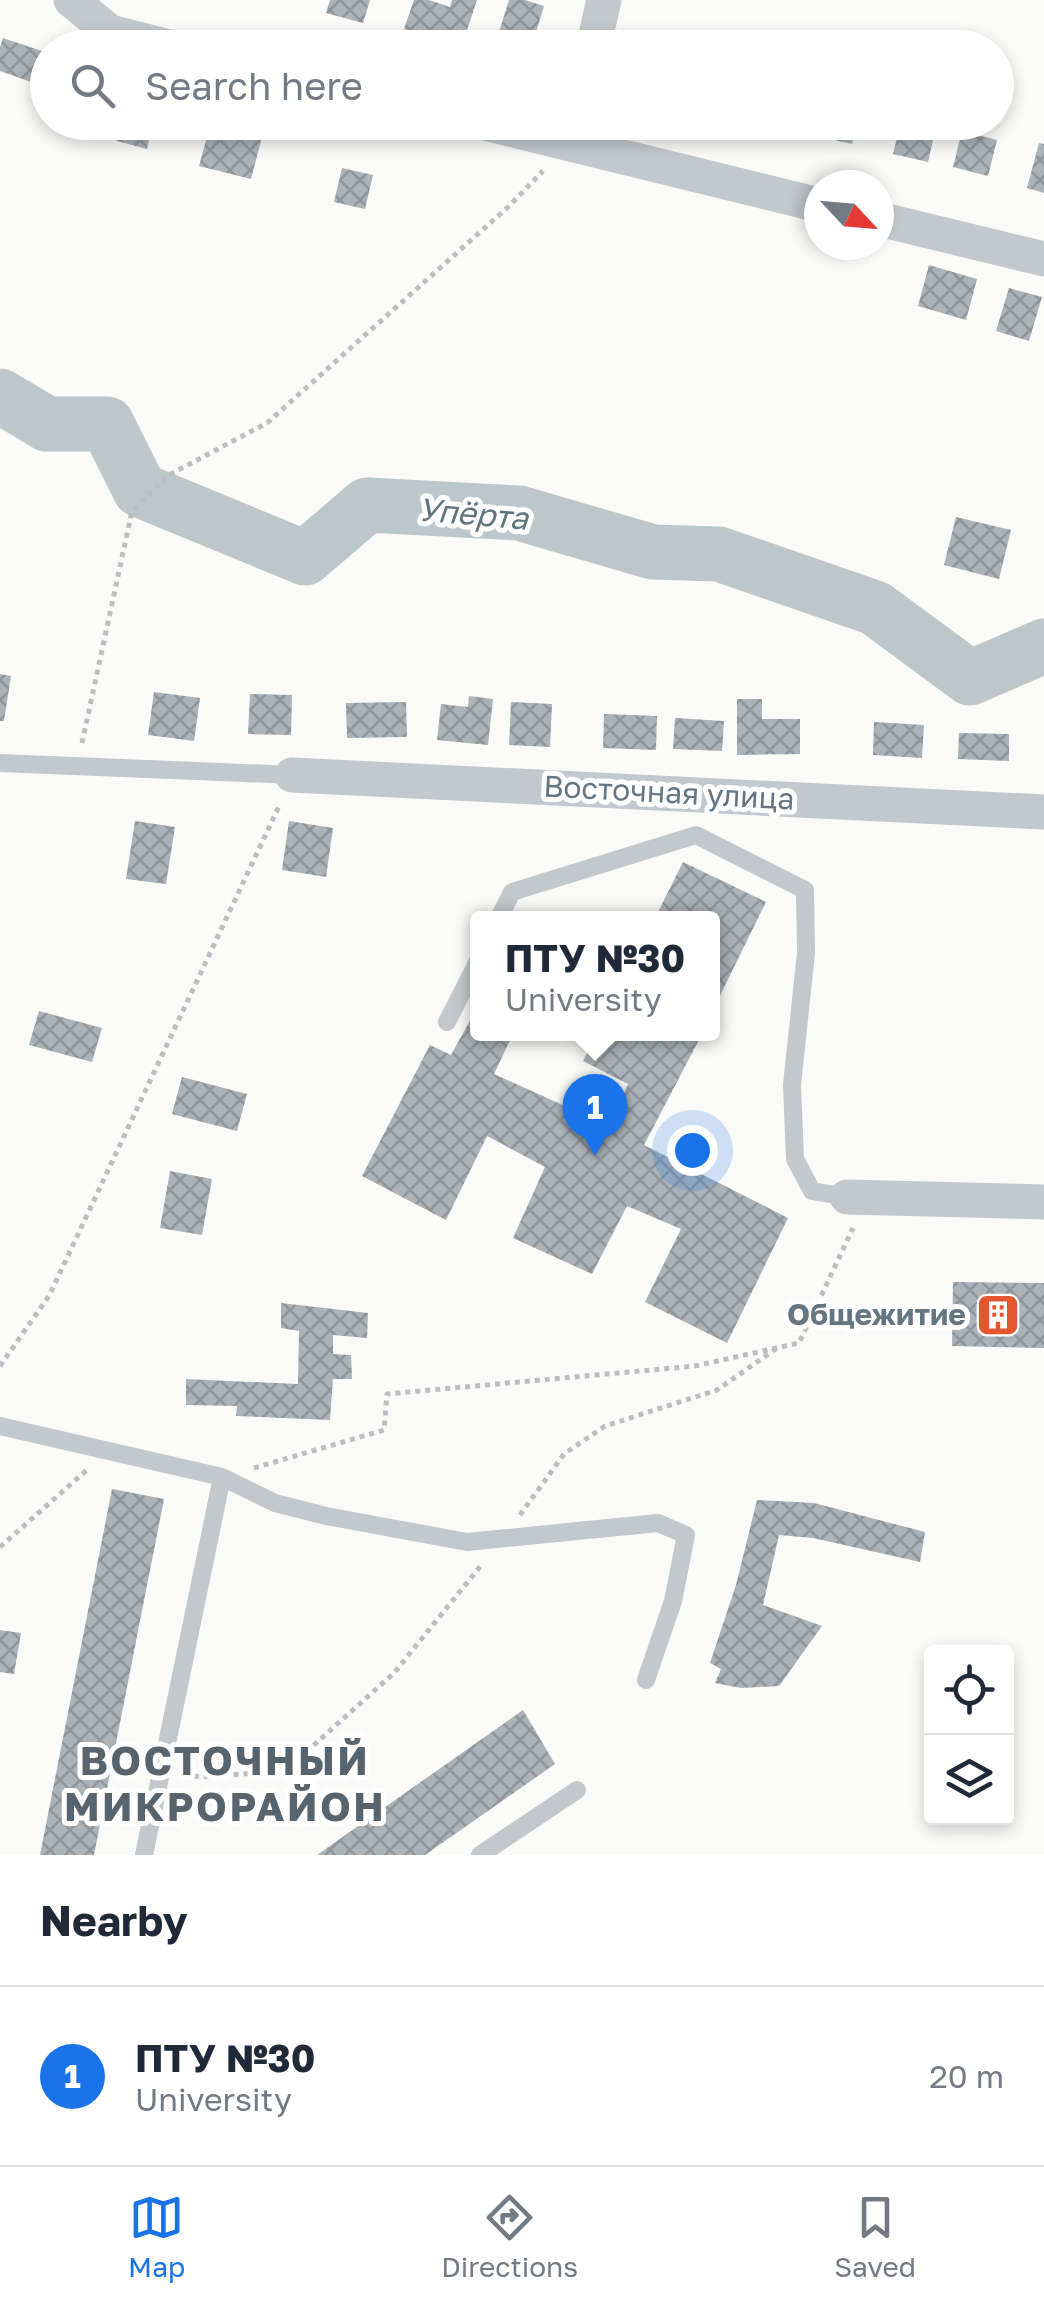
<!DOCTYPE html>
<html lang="en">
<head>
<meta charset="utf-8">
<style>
	body { margin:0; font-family:"Golos Text",sans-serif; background:#f2f2f3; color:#1f2937 }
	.controls { position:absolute; right:30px; bottom:30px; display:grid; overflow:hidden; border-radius:10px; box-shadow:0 5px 15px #0003 }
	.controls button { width:90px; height:90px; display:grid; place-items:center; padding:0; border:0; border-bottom:2px solid #e0e1e3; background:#fff; color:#1f2937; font:50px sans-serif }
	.compass { position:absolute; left:804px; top:170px; width:90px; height:90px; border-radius:50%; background:#fff; box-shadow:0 5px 15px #0003; rotate:116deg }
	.you { position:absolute; left:692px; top:1150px; width:35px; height:35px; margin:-25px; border:8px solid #fff; border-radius:50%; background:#1a73e8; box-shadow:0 0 0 15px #1a73e833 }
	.badge { display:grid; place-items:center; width:65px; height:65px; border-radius:50%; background:#1a73e8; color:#fff; font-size:32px; font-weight:700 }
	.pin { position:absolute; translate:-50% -82px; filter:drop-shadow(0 2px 5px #0008) }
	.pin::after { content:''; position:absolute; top:52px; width:35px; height:30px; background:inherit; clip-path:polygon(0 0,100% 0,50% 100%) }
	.popup { position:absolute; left:470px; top:911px; width:250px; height:130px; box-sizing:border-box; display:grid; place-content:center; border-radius:10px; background:#fff; filter:drop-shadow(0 2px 8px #0005); font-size:32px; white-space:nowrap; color:#747a83 }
	.popup b { font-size:38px; color:#1f2937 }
	.popup::after { content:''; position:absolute; left:50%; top:100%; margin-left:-20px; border:20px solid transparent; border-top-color:#fff }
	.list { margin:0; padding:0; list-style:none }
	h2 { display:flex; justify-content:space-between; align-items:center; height:130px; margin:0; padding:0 40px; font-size:42px }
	h2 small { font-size:32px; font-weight:400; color:#747a83 }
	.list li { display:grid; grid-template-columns:65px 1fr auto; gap:30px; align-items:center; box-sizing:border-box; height:180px; padding:0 40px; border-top:2px solid #e0e1e3 }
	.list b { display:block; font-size:38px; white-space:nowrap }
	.list p { margin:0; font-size:32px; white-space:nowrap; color:#747a83 }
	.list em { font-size:32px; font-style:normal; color:#747a83 }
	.icon { flex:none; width:55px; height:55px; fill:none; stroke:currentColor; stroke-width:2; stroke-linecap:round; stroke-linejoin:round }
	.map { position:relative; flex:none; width:1044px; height:1855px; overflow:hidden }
	.search { position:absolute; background:#fff; box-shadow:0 5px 15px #0003; left:30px; right:30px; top:30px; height:110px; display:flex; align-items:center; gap:25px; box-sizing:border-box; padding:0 35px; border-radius:55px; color:#747a83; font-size:38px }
	.sheet { height:310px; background:#fff }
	nav { display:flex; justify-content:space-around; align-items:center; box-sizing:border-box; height:140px; border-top:2px solid #e0e1e3; background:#fff; font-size:28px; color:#747a83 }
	nav a { display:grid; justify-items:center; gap:5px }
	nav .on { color:#1a73e8 }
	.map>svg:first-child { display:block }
</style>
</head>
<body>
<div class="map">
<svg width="1044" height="1855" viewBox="0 0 1044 1855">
	<defs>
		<pattern id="building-cross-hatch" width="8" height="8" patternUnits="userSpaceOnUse" patternTransform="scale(2.5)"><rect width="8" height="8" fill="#aab3b9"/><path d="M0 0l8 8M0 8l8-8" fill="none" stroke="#8e969c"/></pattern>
	</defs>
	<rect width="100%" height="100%" fill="#fafaf8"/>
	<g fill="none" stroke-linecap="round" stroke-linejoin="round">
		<!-- river -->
		<path stroke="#bbc7cb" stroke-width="55" d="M0,396L47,424H107L140,490L305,558L367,505L519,513L653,552L719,554L875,608L970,678L1044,646"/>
	</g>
	<!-- building -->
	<path fill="url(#building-cross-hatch)" d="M330,0H370L363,23L326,13Z
		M414,0H429L450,7L452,0H477L461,48L404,29Z
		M509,0H525L544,6L531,48H494Z
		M3,38L48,53V88L0,71V47Z
		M121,122H153L147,149L117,141Z
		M211,122H266L251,179L199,166Z
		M826,122H857L852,144L822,137Z
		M901,122H937L928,162L893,154Z
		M962,131L997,140L988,176L953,167Z
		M1039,143L1044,144V193L1027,188Z
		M342,168L373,175L365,209L334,202Z
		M929,265L977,279L966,320L918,306Z
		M1009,288L1042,297L1029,341L996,331Z
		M956,517L1011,530L999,579L944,565Z
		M0,674L11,676L4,721H0Z
		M154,692L200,698L194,741L148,735Z
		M250,694L292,695L291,735L248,734Z
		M469,696L493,699L488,745L437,740L441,704L468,707Z
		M737,699H762V719H800V754L737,755Z
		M406,702L407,737L347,738L346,703Z
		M511,702L552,704L550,747L509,745Z
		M604,714L657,716L656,750L603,748Z
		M675,718L724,721L722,751L673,749Z
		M874,722L924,725L922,758L873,755Z
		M959,733L1009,734V761L958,759Z
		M135,821L175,827L166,884L126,879Z
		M289,821L333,828L326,877L282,870Z
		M683,862L766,902L712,1012V918H655Z
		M478,1006V1034H513L494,1074L609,1126L628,1084L583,1061L597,1034H702L644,1145L788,1218L727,1343L645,1302L681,1229L627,1206L592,1274L513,1238L545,1167L487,1136L446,1220L362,1176L430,1045L451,1055Z
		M39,1011L102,1028L92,1062L29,1045Z
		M182,1077L247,1094L237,1131L172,1114Z
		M170,1171L212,1179L202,1235L160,1228Z
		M953,1282L1044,1283V1348L952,1346Z
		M281,1303L368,1313L367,1338L333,1335V1354L351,1355L352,1379H333L330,1420L236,1416L237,1406L186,1405V1379L298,1384L299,1331L281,1328Z
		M112,1489L164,1499L94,1855H40Z
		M757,1500L814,1503L925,1532L920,1562L813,1538L779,1535L763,1605L822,1626L779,1686L741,1688L715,1683L721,1669L710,1663L736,1585Z
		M0,1630L21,1633L14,1674L0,1672Z
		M523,1710L555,1764L425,1855H317Z"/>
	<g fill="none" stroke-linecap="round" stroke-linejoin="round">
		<!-- path -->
		<path stroke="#bbbfc2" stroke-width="5" stroke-dasharray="5 5" stroke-linecap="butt" d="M82,743L132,511L167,476L267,423L508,207L543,171
			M0,1366L49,1296L280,804
			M254,1468L384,1430L387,1394L695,1366L799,1343L853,1228
			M520,1515L564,1454L605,1426L717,1390L777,1348
			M0,1547L88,1469
			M184,1774L201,1777L285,1771L394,1673L483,1563"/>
		<!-- lane -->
		<path stroke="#c3c8cc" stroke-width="18" d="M0,763L294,775
			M499,918L512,892L696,835L805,890L806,953L792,1085L795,1159L812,1191L847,1197
			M447,1022L478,961
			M0,1426L222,1477L275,1503L326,1516L467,1542L658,1523L686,1535L673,1601L646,1680
			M144,1855L222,1477
			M480,1855L577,1790"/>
		<!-- street -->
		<path stroke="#c3c8cc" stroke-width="35" d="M71,0L110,32L173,48
			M593,48L604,0
			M481,122L819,205
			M879,219L1044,259
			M292,775L1044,812
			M847,1197L1044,1202"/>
	</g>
	<!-- icons -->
	<defs>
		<g id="building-square" transform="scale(2.25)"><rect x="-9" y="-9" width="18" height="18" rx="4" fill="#e4572e" stroke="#fff"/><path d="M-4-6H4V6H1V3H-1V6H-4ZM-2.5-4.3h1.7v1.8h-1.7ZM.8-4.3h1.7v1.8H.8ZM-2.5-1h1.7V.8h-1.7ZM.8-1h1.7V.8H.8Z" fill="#fff"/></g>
	</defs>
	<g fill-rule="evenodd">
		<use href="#building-square" x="998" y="1315"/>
	</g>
	<g text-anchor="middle" stroke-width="10" stroke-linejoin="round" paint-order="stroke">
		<!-- street labels -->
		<g font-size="30" fill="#657683" stroke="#fff">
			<text transform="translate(669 793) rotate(3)" y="10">Восточная улица</text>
		</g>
		<!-- poi labels -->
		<g font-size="30" font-weight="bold" fill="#657683" stroke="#fff" text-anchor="end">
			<text x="966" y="1325">Общежитие</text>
		</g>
		<!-- water labels -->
		<g font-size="32" font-style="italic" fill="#60757c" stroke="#fff">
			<text transform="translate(473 514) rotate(5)" y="11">Упёрта</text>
		</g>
		<!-- district labels -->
		<g font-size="40" font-weight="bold" letter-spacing="2.5" fill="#57646e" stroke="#fff">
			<text x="225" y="1775">ВОСТОЧНЫЙ<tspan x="225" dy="46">МИКРОРАЙОН</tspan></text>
		</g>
	</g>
</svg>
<div class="controls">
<button><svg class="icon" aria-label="locate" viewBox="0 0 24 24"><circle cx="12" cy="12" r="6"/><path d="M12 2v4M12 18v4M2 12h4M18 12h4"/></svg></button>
<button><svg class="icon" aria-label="layers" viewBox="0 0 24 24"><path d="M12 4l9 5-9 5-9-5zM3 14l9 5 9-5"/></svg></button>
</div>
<svg class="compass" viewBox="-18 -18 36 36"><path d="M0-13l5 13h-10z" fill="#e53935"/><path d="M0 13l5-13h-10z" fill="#747a83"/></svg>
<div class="you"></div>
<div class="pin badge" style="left:595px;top:1156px">1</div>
<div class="popup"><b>ПТУ №30</b>University</div>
<div class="search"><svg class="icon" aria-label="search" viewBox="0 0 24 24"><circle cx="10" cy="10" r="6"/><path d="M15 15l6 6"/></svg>Search here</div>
</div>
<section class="sheet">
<h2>Nearby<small></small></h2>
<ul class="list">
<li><span class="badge">1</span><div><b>ПТУ №30</b><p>University</p></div><em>20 m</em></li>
</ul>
</section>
<nav>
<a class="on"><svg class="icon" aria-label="map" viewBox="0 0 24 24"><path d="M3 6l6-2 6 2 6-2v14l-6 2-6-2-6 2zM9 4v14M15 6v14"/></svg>Map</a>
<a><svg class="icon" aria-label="directions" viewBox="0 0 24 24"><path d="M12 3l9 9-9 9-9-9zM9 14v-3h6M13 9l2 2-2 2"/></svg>Directions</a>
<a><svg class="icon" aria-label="saved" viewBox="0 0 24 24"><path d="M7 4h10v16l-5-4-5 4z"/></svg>Saved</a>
</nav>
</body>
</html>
